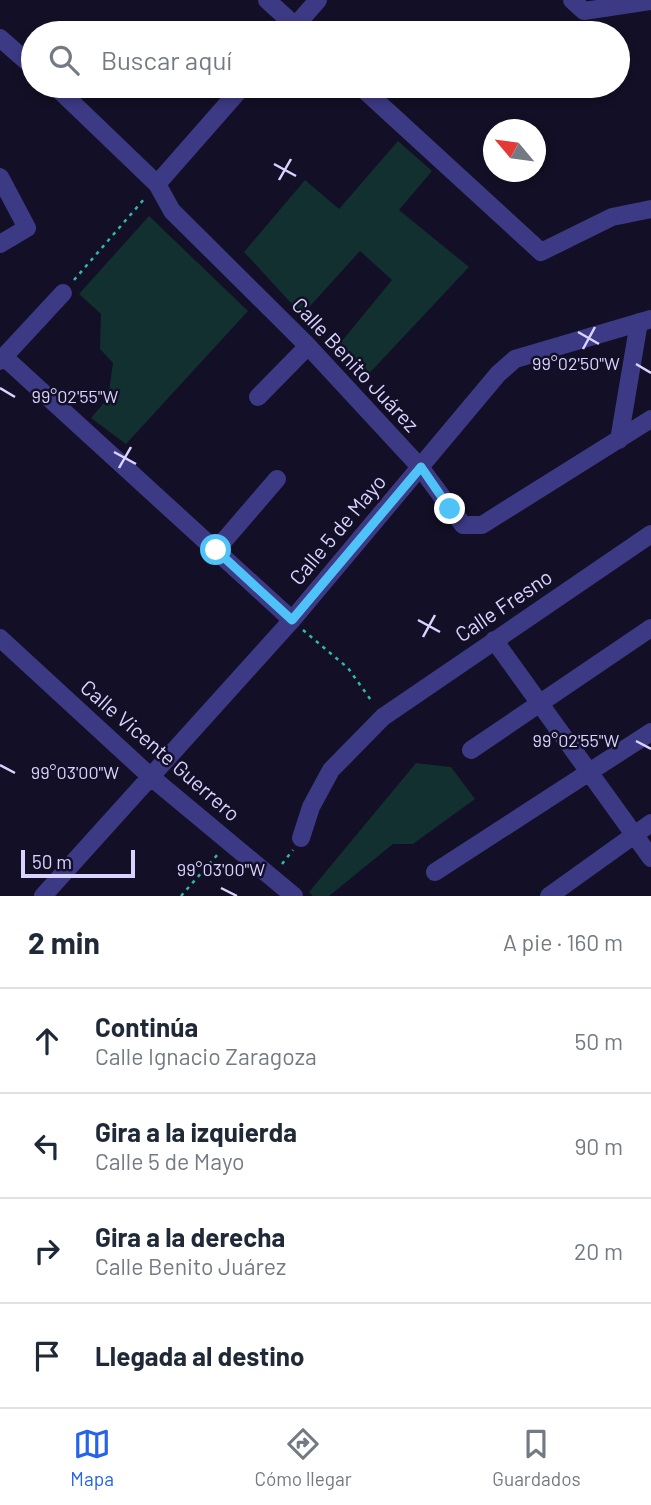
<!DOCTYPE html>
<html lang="es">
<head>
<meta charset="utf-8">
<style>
	body { margin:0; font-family:Barlow,sans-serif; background:#f2f2f3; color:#1f2937 }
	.compass { position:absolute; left:483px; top:119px; width:63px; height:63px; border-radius:50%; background:#fff; box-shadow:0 4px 10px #0003; rotate:299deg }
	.scale { position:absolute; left:21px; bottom:18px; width:114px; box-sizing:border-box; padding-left:7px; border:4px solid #d9d4ff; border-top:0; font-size:19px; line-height:24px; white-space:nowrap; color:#d9d4ff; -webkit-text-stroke:5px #130f26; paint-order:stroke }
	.stop { position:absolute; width:21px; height:21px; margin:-16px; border:5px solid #4fc3f7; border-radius:50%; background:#fff }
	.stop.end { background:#4fc3f7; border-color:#fff; box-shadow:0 2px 7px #0008 }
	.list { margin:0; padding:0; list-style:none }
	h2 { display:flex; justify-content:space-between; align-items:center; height:91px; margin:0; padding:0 28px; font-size:30px }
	h2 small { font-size:23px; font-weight:400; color:#747a83 }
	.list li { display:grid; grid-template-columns:46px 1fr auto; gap:21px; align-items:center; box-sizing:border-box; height:105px; padding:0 28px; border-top:2px solid #e0e1e3 }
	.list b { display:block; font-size:26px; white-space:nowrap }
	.list p { margin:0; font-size:23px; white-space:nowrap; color:#747a83 }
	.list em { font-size:23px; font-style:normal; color:#747a83 }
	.icon { flex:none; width:38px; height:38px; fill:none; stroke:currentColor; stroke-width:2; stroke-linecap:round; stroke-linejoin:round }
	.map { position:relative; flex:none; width:651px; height:896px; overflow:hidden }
	.search { position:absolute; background:#fff; box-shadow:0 4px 10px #0003; left:21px; right:21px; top:21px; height:77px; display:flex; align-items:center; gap:18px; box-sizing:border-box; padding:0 24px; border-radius:38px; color:#747a83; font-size:26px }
	.sheet { height:511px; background:#fff }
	nav { display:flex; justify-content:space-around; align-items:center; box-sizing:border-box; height:98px; border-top:2px solid #e0e1e3; background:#fff; font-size:19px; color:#747a83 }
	nav a { display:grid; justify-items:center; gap:4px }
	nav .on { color:#2563eb }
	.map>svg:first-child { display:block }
</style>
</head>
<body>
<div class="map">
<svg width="651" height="896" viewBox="0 0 651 896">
	<rect width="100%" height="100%" fill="#130f26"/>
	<!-- green -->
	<path fill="#12302f" d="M398,141L432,171L399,210L469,267L363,380L337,347L392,280L360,251L302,315L244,252L305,180L339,209Z
		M149,216L248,311L126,444L91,418L108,398L113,363L100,349L101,314L79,294Z
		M416,763L451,767L475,799L413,844H393L329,896H313L309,892Z"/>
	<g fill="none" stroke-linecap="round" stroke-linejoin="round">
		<!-- path -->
		<path stroke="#2fb8b0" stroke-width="2.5" stroke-dasharray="3.5 5" stroke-linecap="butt" d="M74,280L145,198
			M303,630L348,668L373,703
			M282,864L293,850
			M181,896L218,854"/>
		<!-- minor -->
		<path stroke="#3d3a85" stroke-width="18" d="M267,0L303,33
			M572,0L584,11L651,1
			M289,33L318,0
			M0,38L33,67
			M55,86L157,184L172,211L308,346L420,467L463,525H482L651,419
			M360,86L541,252L612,217L651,209
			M0,177L27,228L0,244
			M157,184L243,86
			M4,357L292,620
			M0,361L63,293
			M258,397L308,346
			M619,440L639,322
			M216,550L277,479
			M0,638L151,777L294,896
			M494,640L651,858
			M471,750L651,628
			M301,838L311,807L331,770L383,717L651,534
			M435,872L651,732
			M43,896L292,620L498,374L515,359L651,319
			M549,896L651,823"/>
	</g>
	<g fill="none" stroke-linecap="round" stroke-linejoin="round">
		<!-- route -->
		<path stroke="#4fc3f7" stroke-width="9" d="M216,550L292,620L421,467L450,509"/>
	</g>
	<!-- ticks -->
	<path fill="none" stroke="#d9d4ff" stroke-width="2.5" d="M274,164L296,176M279,180L291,159M578,332L599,344M583,349L595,327M636,364L651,373M0,388L15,397M114,452L136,464M119,468L131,447M418,620L440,632M423,637L435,615M636,741L651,749M0,765L15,773M221,888L237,896"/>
	<g text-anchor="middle" stroke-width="5" stroke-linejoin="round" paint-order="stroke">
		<!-- street labels -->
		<g font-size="21" fill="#d9d4ff" stroke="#130f26">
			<text transform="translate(355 365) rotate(47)" y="7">Calle Benito Juárez</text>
			<text transform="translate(338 530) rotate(-50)" y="7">Calle 5 de Mayo</text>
			<text transform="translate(504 606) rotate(-34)" y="7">Calle Fresno</text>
			<text transform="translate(160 751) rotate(41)" y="7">Calle Vicente Guerrero</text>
		</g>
	</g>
	<g font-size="18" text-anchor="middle" fill="#d9d4ff" stroke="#130f26" stroke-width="5" stroke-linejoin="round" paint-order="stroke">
		<text x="576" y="370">99°02'50"W</text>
		<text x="75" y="403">99°02'55"W</text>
		<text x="576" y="747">99°02'55"W</text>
		<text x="75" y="779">99°03'00"W</text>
		<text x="221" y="876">99°03'00"W</text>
	</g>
</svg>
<svg class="compass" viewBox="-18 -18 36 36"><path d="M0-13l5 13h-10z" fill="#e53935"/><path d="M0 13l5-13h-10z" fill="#747a83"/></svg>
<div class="scale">50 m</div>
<div class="stop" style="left:216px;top:550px"></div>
<div class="stop end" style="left:450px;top:509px"></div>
<div class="search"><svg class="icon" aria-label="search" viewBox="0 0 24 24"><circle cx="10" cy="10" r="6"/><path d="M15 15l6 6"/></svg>Buscar aquí</div>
</div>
<section class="sheet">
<h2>2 min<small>A pie · 160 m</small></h2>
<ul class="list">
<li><svg class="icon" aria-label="ahead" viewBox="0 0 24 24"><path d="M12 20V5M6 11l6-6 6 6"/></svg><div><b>Continúa</b><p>Calle Ignacio Zaragoza</p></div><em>50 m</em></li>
<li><svg class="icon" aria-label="left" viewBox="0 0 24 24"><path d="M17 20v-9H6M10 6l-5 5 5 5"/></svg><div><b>Gira a la izquierda</b><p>Calle 5 de Mayo</p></div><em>90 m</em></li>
<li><svg class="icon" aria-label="right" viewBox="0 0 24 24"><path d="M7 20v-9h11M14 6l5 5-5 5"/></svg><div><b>Gira a la derecha</b><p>Calle Benito Juárez</p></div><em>20 m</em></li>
<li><svg class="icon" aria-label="arrive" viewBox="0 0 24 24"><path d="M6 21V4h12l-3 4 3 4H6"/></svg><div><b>Llegada al destino</b></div></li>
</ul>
</section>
<nav>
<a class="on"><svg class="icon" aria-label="map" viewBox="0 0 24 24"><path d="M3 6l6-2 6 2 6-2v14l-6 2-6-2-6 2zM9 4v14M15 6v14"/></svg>Mapa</a>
<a><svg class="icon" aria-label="directions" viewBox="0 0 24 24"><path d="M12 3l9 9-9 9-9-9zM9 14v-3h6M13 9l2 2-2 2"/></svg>Cómo llegar</a>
<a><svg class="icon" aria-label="saved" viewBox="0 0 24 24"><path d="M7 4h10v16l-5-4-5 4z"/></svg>Guardados</a>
</nav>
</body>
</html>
